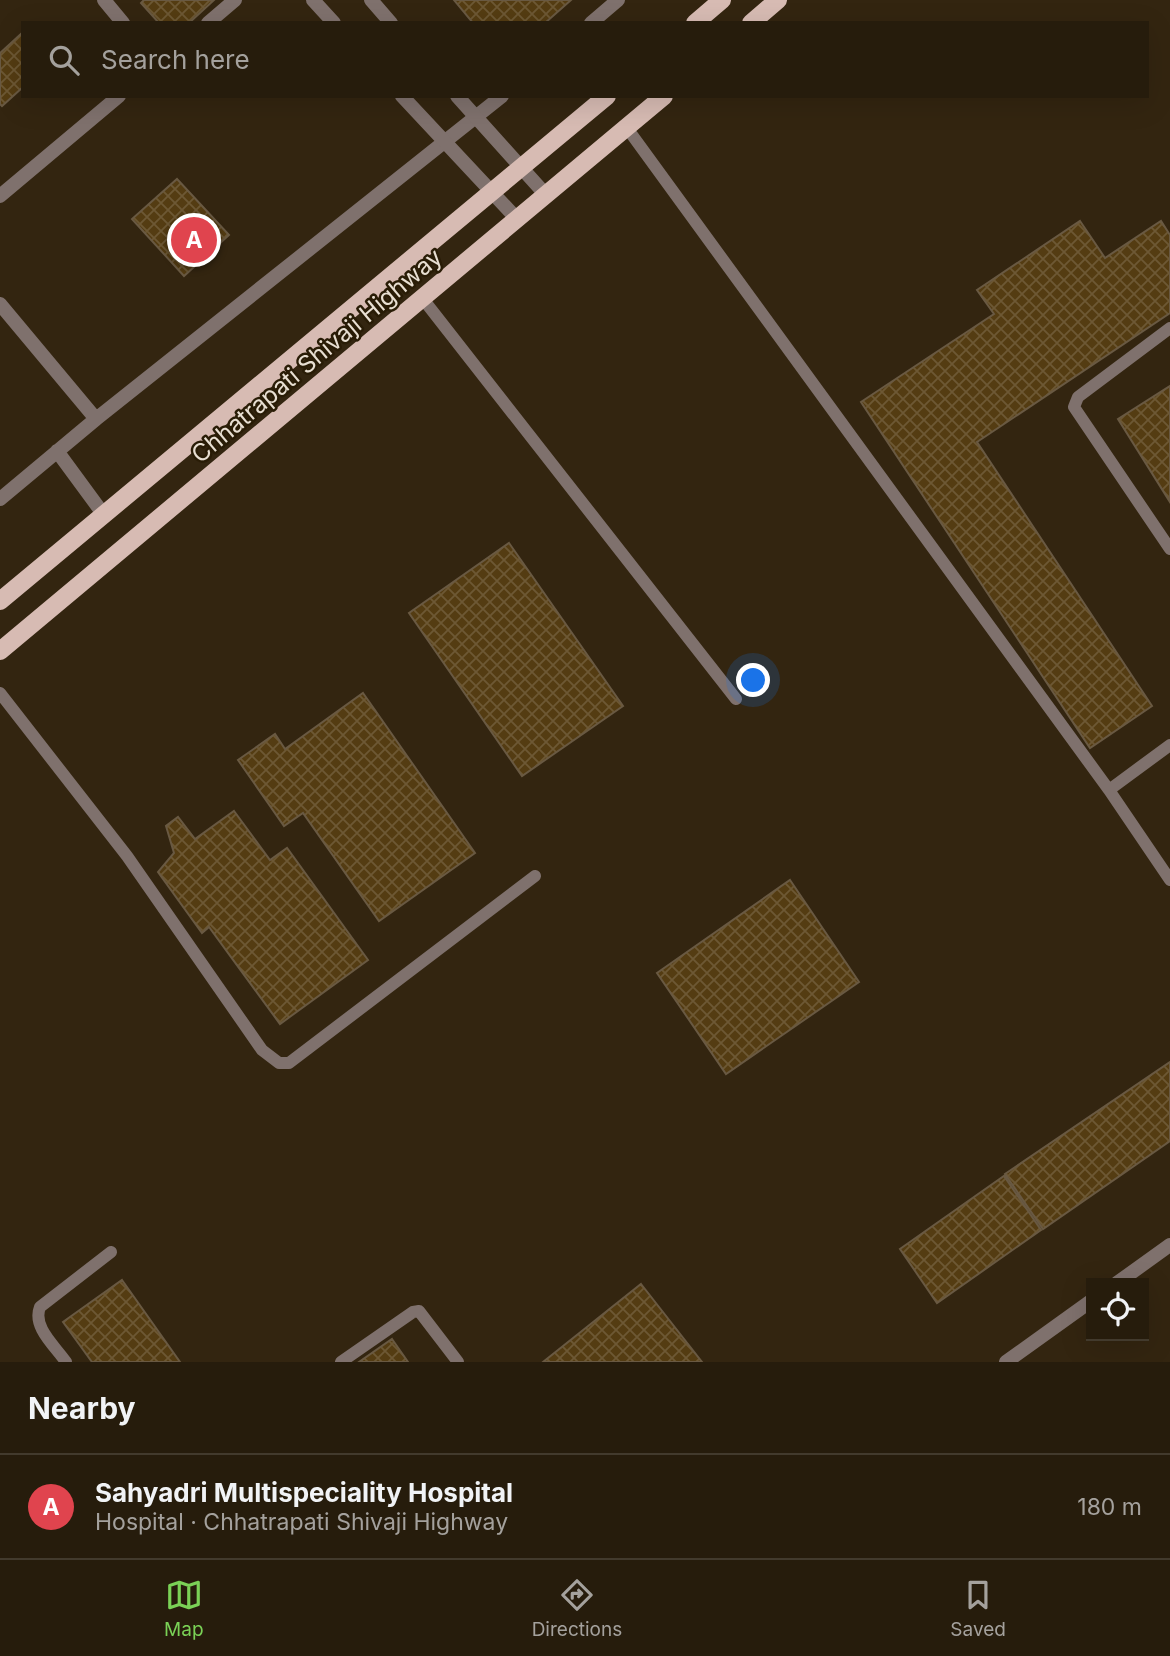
<!DOCTYPE html>
<html lang="en">
<head>
<meta charset="utf-8">
<style>
	body { margin:0; font-family:Inter,sans-serif; background:#2e2515; color:#f1f3f6 }
	.controls { position:absolute; right:21px; bottom:21px; display:grid; overflow:hidden; border-radius:0px; box-shadow:0 7px 28px #0002 }
	.controls button { width:63px; height:63px; display:grid; place-items:center; padding:0; border:0; border-bottom:2px solid #423a2d; background:#261c0c; color:#f1f3f6; font:35px sans-serif }
	.you { position:absolute; left:754px; top:681px; width:24px; height:24px; margin:-18px; border:5px solid #fff; border-radius:50%; background:#1a73e8; box-shadow:0 0 0 10px #1a73e833 }
	.badge { display:grid; place-items:center; width:46px; height:46px; border-radius:50%; background:#7ad156; color:#fff; font-size:23px; font-weight:700 }
	.pin { position:absolute; translate:-50% -50%; border:4px solid #fff; box-shadow:0 2px 7px #0006 }
	.list { margin:0; padding:0; list-style:none }
	h2 { display:flex; justify-content:space-between; align-items:center; height:91px; margin:0; padding:0 28px; font-size:30px }
	h2 small { font-size:23px; font-weight:400; color:#a4a19d }
	.list li { display:grid; grid-template-columns:46px 1fr auto; gap:21px; align-items:center; box-sizing:border-box; height:105px; padding:0 28px; border-top:2px solid #423a2d }
	.list b { display:block; font-size:26px; white-space:nowrap }
	.list p { margin:0; font-size:23px; white-space:nowrap; color:#a4a19d }
	.list em { font-size:23px; font-style:normal; color:#a4a19d }
	.icon { flex:none; width:38px; height:38px; fill:none; stroke:currentColor; stroke-width:2; stroke-linecap:round; stroke-linejoin:round }
	.map { position:relative; flex:none; width:1170px; height:1362px; overflow:hidden }
	.search { position:absolute; background:#261c0c; box-shadow:0 7px 28px #0002; left:21px; right:21px; top:21px; height:77px; display:flex; align-items:center; gap:18px; box-sizing:border-box; padding:0 24px; border-radius:0px; color:#a4a19d; font-size:26px }
	.sheet { height:196px; background:#261c0c }
	nav { display:flex; justify-content:space-around; align-items:center; box-sizing:border-box; height:98px; border-top:2px solid #423a2d; background:#261c0c; font-size:19px; color:#a4a19d }
	nav a { display:grid; justify-items:center; gap:4px }
	nav .on { color:#7ad156 }
	.map>svg:first-child { display:block }
</style>
</head>
<body>
<div class="map">
<svg width="1170" height="1362" viewBox="0 0 1170 1362">
	<defs>
		<pattern id="building-cross-hatch" width="8" height="8" patternUnits="userSpaceOnUse" patternTransform="scale(1.75)"><rect width="8" height="8" fill="#543c12"/><path d="M0 0l8 8M0 8l8-8" fill="none" stroke="#6d5834"/></pattern>
	</defs>
	<rect width="100%" height="100%" fill="#332510"/>
	<!-- building -->
	<path fill="url(#building-cross-hatch)" stroke="#695942" stroke-width="2" d="M144,0H214L189,23H159L141,3Z
		M454,0H571L545,23H473Z
		M23,32V87L2,106L0,104V53Z
		M177,179L229,235L184,276L132,219Z
		M1080,221L1105,258L1161,221L1170,235V313L977,442L1152,706L1090,748L861,402L994,314L977,290Z
		M1170,386V502L1118,419Z
		M509,543L623,706L522,776L409,613Z
		M363,693L475,853L379,921L303,813L284,826L238,760L275,734L285,749Z
		M234,811L270,860L287,848L368,960L280,1024L209,927L202,933L158,872L174,853L166,826L178,817L195,839Z
		M790,880L859,982L726,1074L657,973Z
		M1170,1062V1141L1043,1229L1005,1174Z
		M1004,1176L1041,1230L937,1303L900,1249Z
		M122,1280L180,1362H92L63,1322Z
		M641,1284L702,1362H543Z
		M392,1339L408,1362H359Z"/>
	<g fill="none" stroke-linecap="round" stroke-linejoin="round">
		<!-- service -->
		<path stroke="#7f716d" stroke-width="12" d="M627,128L1109,790L1170,880
			M423,299L736,699
			M1170,328L1078,397L1074,407L1170,549
			M0,693L127,856L262,1050L279,1063H289L535,876
			M1109,790L1170,745
			M66,1362C55,1346 32,1327 40,1307L111,1252
			M341,1362L413,1312L419,1311L458,1362"/>
		<!-- minor -->
		<path stroke="#7f716d" stroke-width="14" d="M104,0L123,23
			M208,23L235,0
			M591,23L618,0
			M0,196L119,96
			M0,304L96,419
			M57,451L104,515
			M0,499L96,419L502,96
			M1117,1283L1170,1245
			M1006,1362L1091,1301"/>
		<!-- tertiary -->
		<path stroke="#7f716d" stroke-width="14" d="M313,0L334,23
			M371,0L391,23
			M402,96L518,220
			M457,96L546,195"/>
		<!-- primary -->
		<path stroke="#d7bbb3" stroke-width="18" d="M695,23L722,0
			M751,23L778,0
			M0,601L607,96
			M0,651L664,96"/>
	</g>
	<g text-anchor="middle" stroke-width="5" stroke-linejoin="round" paint-order="stroke">
		<!-- street labels -->
		<g font-size="24" fill="#e8dfd2" stroke="#291c06">
			<text transform="translate(317 356) rotate(-40)" y="8">Chhatrapati Shivaji Highway</text>
		</g>
	</g>
</svg>
<div class="controls">
<button><svg class="icon" aria-label="locate" viewBox="0 0 24 24"><circle cx="12" cy="12" r="6"/><path d="M12 2v4M12 18v4M2 12h4M18 12h4"/></svg></button>
</div>
<div class="you"></div>
<div class="pin badge" style="left:194px;top:240px;background:#e0444e">A</div>
<div class="search"><svg class="icon" aria-label="search" viewBox="0 0 24 24"><circle cx="10" cy="10" r="6"/><path d="M15 15l6 6"/></svg>Search here</div>
</div>
<section class="sheet">
<h2>Nearby<small></small></h2>
<ul class="list">
<li><span class="badge" style="background:#e0444e">A</span><div><b>Sahyadri Multispeciality Hospital</b><p>Hospital · Chhatrapati Shivaji Highway</p></div><em>180 m</em></li>
</ul>
</section>
<nav>
<a class="on"><svg class="icon" aria-label="map" viewBox="0 0 24 24"><path d="M3 6l6-2 6 2 6-2v14l-6 2-6-2-6 2zM9 4v14M15 6v14"/></svg>Map</a>
<a><svg class="icon" aria-label="directions" viewBox="0 0 24 24"><path d="M12 3l9 9-9 9-9-9zM9 14v-3h6M13 9l2 2-2 2"/></svg>Directions</a>
<a><svg class="icon" aria-label="saved" viewBox="0 0 24 24"><path d="M7 4h10v16l-5-4-5 4z"/></svg>Saved</a>
</nav>
</body>
</html>
